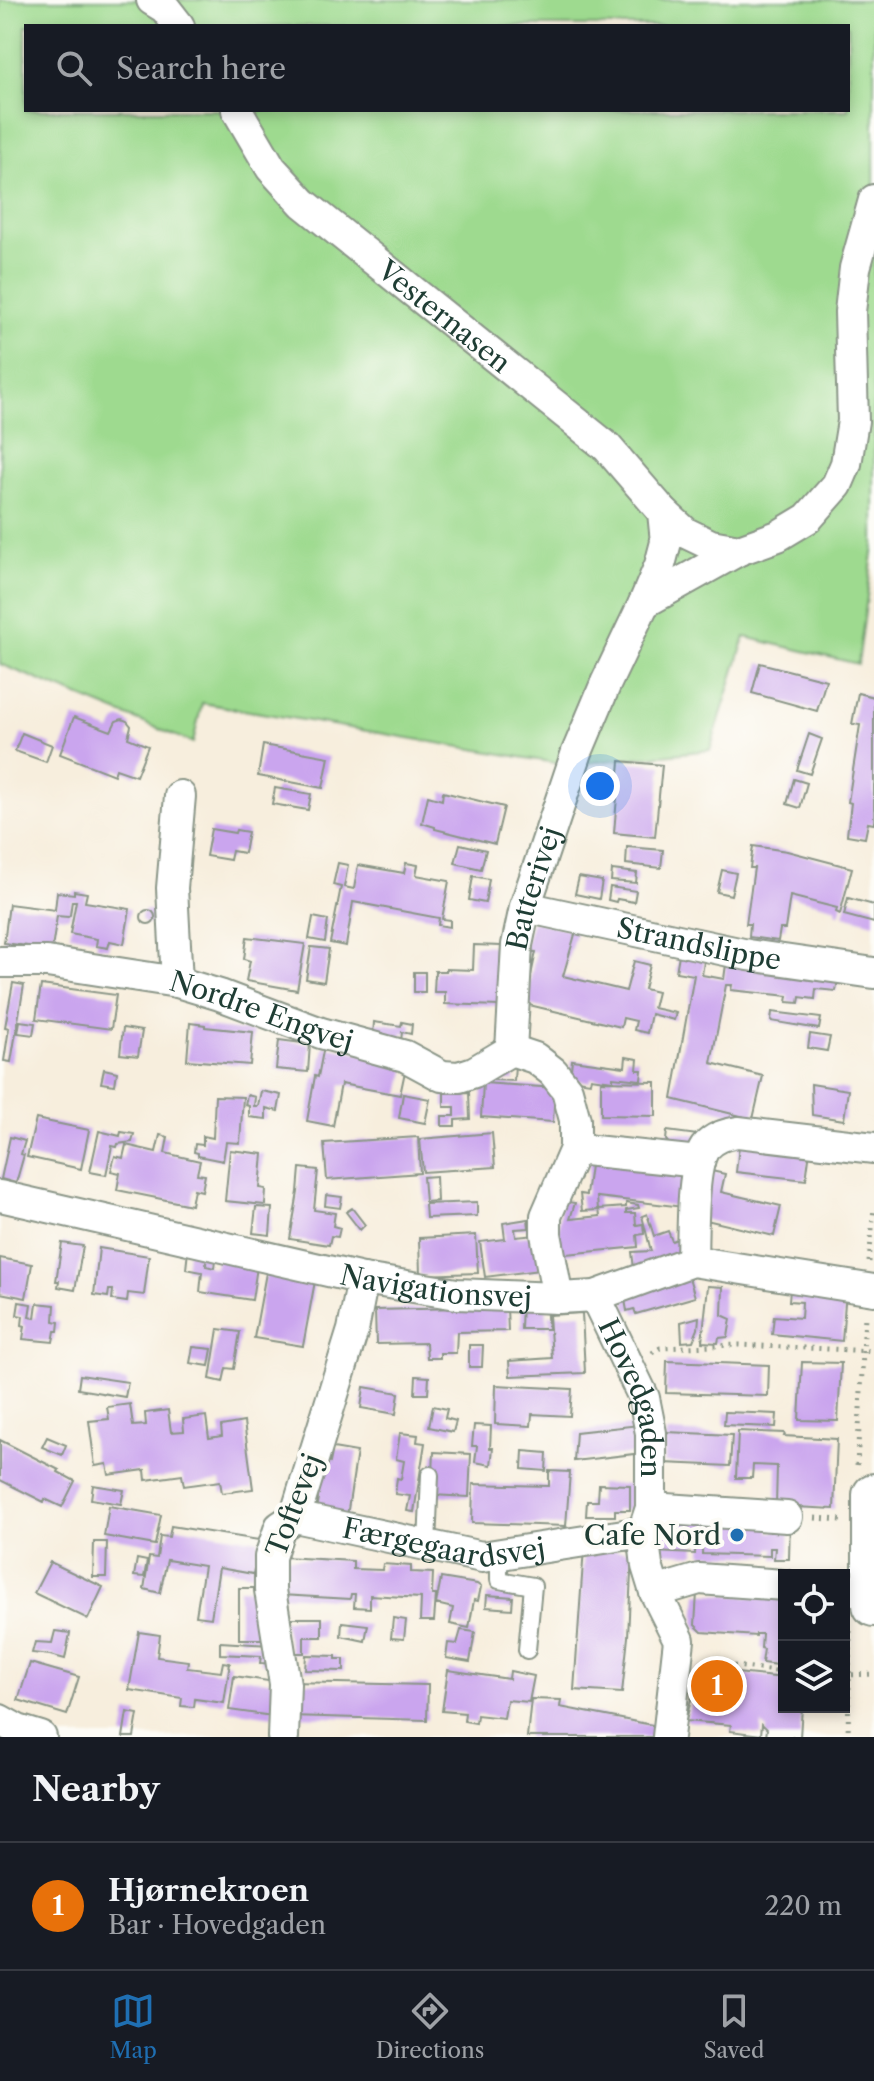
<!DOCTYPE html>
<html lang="en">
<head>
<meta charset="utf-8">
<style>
	body { margin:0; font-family:"Libre Caslon Text",serif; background:#242831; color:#f1f3f6 }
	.controls { position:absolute; right:24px; bottom:24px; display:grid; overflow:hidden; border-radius:0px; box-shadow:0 4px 12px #0003 }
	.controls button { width:72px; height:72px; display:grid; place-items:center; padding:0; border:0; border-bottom:2px solid #363941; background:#171b24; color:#f1f3f6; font:40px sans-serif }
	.you { position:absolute; left:600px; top:786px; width:28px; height:28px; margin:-20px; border:6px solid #fff; border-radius:50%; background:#1a73e8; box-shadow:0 0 0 12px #1a73e833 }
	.badge { display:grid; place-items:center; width:52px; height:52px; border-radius:50%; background:#1f6fb2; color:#fff; font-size:26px; font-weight:700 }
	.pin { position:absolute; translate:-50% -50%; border:4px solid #fff; box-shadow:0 2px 8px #0006 }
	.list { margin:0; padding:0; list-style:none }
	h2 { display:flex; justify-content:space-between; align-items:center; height:104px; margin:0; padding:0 32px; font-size:34px }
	h2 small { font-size:26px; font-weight:400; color:#9ea1a6 }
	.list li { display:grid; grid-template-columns:52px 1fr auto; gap:24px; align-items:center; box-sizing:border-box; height:128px; padding:0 32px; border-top:2px solid #363941 }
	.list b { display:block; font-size:30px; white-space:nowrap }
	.list p { margin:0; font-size:26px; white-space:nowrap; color:#9ea1a6 }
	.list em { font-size:26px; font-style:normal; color:#9ea1a6 }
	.icon { flex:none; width:44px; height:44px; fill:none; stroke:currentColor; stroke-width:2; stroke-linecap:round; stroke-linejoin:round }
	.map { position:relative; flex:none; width:874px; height:1737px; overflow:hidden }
	.search { position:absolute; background:#171b24; box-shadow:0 4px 12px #0003; left:24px; right:24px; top:24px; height:88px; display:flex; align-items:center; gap:20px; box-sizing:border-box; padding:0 28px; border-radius:0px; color:#9ea1a6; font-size:30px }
	.sheet { height:232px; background:#171b24 }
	nav { display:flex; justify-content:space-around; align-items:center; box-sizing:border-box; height:112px; border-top:2px solid #363941; background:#171b24; font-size:22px; color:#9ea1a6 }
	nav a { display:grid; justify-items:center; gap:4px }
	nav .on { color:#1f6fb2 }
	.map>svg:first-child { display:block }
</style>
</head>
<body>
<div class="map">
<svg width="874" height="1737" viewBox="0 0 874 1737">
	<rect width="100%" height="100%" fill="#fdfcf7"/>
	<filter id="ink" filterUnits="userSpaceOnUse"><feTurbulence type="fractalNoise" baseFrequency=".0125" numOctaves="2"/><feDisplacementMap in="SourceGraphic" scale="16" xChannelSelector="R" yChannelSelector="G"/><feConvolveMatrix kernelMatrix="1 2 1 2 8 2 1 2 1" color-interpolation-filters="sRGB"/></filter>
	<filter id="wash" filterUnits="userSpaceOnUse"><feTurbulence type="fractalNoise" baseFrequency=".006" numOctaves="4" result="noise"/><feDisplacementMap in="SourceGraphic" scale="32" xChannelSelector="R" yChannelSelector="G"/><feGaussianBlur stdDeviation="1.8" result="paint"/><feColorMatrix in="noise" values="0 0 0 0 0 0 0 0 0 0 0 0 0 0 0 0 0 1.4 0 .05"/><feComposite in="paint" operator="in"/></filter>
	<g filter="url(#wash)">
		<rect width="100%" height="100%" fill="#f7eedd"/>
		<!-- green -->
		<path fill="#9eda8f" stroke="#5e8c62" stroke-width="2" fill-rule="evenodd" d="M0,0H874V545L858,664L745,637L710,750L567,765L202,703L193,743L0,664ZM26,26H848V110H26Z"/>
		<g id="blocks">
			<!-- building -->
			<path fill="#caa5ee" d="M760,663L826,680L817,711L752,693Z
				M858,693L874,697V824L868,823L865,838L847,835L851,803L848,802L860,725L852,724Z
				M74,717L111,731L116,721L122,719L127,721L131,726L128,738L148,746L136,776L116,769L114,775L60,754Z
				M22,733L52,745L46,762L15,751Z
				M809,734L822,739L810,774L797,770Z
				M263,745L329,757L323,788L258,776Z
				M620,761L662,765L655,837L614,833Z
				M794,779L807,783L800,808L787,804Z
				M275,788L311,794L308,810L272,804Z
				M443,792L504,807L495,844L435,829V827L422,823L428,796L442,800Z
				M211,829L235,833L236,830L248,832L244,853L232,851L230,860L206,856Z
				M460,844L486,850L481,869L455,863Z
				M753,846L787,851L852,868L840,914L836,912L837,908L790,896L785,929H780L778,941L749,937L750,924H746L754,868H750Z
				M627,847L663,850L661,868L626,864Z
				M338,863L348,865L344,887L354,889L358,865L404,873L406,863L418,865L416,875L449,881L442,919L450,920V927L438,925L439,918L353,902L346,946L330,943L341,887L333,885Z
				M612,870L637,873L636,883L611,881Z
				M722,870L736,873L731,895L717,892Z
				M473,876L489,879L485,903L469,900Z
				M579,877L602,881L599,899L575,894Z
				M610,887L636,891L634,902L617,899L616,902L608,900Z
				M74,891L87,893L85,902L130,909L124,944L110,941L108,948L96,946L97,939L70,934L76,901H72L70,915L68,917L57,916L52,949L4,943L9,904L55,910L57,892L74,894Z
				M848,898L874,905V923L844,915Z
				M141 917a7 7 0 1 1 14 0a7 7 0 1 1-14 0Z
				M313,917L328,920L325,942L309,939Z
				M532,921L576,931L563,976L626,991L634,961L650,965L644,989L657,992L653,1008L676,1013L674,1020L651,1014L647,1033L634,1030L636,1021L623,1018L621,1027L525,1004L536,952L523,951Z
				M247,937L305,944L297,990L246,981L250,961L244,959Z
				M681,943L706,948L702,975L724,979L727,957L839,973L836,991L816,989L815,999L800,997L799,1003L787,1002L788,996L731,990L732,985H726L711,1063L763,1076L753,1119L672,1099L694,975L676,972Z
				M474,945L501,946L499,1006L445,1004V992H434L435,971H446V969L473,970Z
				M311,947L329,949L324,982L306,979Z
				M414,972H425V992H414Z
				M13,983L24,985L11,1062L4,1061L9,1028L5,1027Z
				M41,985L116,995L111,1029L36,1019Z
				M772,1012L821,1018L819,1029L771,1021Z
				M20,1021L35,1023L33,1035L18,1033Z
				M374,1022L401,1026L402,1022L412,1024L411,1034L402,1032L401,1041L373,1036Z
				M190,1023L205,1025V1027L253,1032L250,1065L187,1060Z
				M123,1028L142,1031L138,1056L120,1054Z
				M810,1034L830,1037L827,1051L808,1048Z
				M279,1040L310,1044L308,1072L276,1069Z
				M324,1046L407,1062L400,1095L341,1084L333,1126L307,1121L315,1076L318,1077Z
				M626,1057L638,1059L637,1070H642L641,1080L613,1077V1081L591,1078L590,1082L570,1079L572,1060L625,1067Z
				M515,1064L514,1081L491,1080L492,1067Z
				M104,1069L117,1072L115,1085L101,1083Z
				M601,1081L656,1082V1116L601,1115Z
				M483,1083L555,1088L553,1122L481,1117Z
				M811,1084L848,1090L844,1120L812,1115Z
				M261,1091L281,1095L278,1111L266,1108V1119L249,1117V1106L245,1105L247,1095L255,1097L254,1106H258Z
				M469,1092L470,1119L455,1120V1126H442V1116H455V1107H444V1093Z
				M403,1094L430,1099L425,1123L399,1118Z
				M215,1096L243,1097L240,1143L226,1142L223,1161L198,1156V1153L194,1152L195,1144L203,1145V1136L213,1138Z
				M36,1119L89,1130L81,1169L27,1157Z
				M99,1131L120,1136L121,1132L134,1134L132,1142L118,1144L117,1147L112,1146L106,1175L90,1172Z
				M667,1131L698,1135L696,1149L671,1146L666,1140Z
				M492,1133L495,1167L423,1172L420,1139Z
				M160,1135L168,1137L165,1153L200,1161L197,1174L205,1175L202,1191L194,1189L191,1205L117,1190L120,1173L111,1171L115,1156L123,1158L126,1145L156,1152Z
				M10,1137L25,1141L21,1154L24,1155L16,1183L1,1179Z
				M418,1137L420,1173L327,1180L324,1143Z
				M740,1137L810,1150L806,1180L736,1172Z
				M230,1150L263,1154L260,1188L266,1189L265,1205L225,1201Z
				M591,1158L687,1170L683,1207L597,1197L598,1210L582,1211L580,1194L586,1195Z
				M300,1168L318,1170L314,1210L335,1213L333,1226L340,1228L338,1237L331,1236L329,1245L290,1239L298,1192Z
				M707,1170L725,1174L721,1192L781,1206L774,1236L702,1219Z
				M436,1176L437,1201L425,1202L423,1177Z
				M326,1195L342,1197L340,1208L325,1206Z
				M561,1201L575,1203L570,1219L600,1216L599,1209L626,1207V1203L638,1205L639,1208L626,1210V1213H635L636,1225L643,1224L644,1234L637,1235L638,1247L556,1255Z
				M477,1202V1216L426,1218L425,1204Z
				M256,1207L272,1208L270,1235L253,1233Z
				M352,1208L365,1225L360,1230L346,1212Z
				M647,1214L654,1236L668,1231L672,1241L686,1236L682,1255L634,1269L632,1252L651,1251L642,1216Z
				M528,1219L529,1228L515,1229L516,1237L536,1235L540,1270L485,1277L480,1242L505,1239L503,1223Z
				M476,1235L478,1273L420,1275L419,1238Z
				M62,1243L83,1246L75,1290L58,1287L59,1281H56Z
				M99,1248L149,1256L144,1295L128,1293L127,1302L112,1300L113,1290H109L108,1297L94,1295Z
				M188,1251L207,1254L206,1266L215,1268L217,1254L258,1260L252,1300L200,1292L202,1272L186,1269Z
				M0,1258L32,1264L26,1298L0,1293Z
				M687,1271L695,1297L636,1314L634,1309L627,1311L624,1294Z
				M266,1273L315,1281L303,1346L254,1338Z
				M708,1286L723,1287L722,1315L731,1319L728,1337L719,1338L718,1343L702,1342Z
				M790,1290H846L842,1341L772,1334L774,1316L801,1318L802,1302L789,1301Z
				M19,1302L31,1304L29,1317L35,1318L37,1303L55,1305L54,1321L59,1322L58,1331H55L53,1342L23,1339L25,1326L22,1325L23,1316L17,1315Z
				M522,1303L546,1304L548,1329H521Z
				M507,1307L508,1331L457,1332L456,1353H440V1358H427L426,1343L376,1344L375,1310Z
				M582,1313L585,1373L510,1376L509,1361L552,1358L549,1315Z
				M699,1317L698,1329L693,1341L682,1342L681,1322Z
				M218,1329L240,1332L234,1369L226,1368L223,1382L210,1379Z
				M469,1345H483L482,1367H469Z
				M193,1347L212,1349L209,1366L190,1363Z
				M667,1361L769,1365L768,1396L666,1393Z
				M802,1362L841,1363L838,1421L799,1420Z
				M80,1375L128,1382L125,1397L78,1389Z
				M416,1376L429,1377L428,1394H415Z
				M496,1385L572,1389L570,1416L532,1414L531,1426L495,1424Z
				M364,1387L399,1393L396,1414L361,1408Z
				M130,1404L133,1426L146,1425L145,1413L168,1410L171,1432L184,1431L183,1419L206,1416L209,1438L222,1436L221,1426L244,1422L253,1489L222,1493L220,1481L184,1486L182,1475L146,1480L145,1470L109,1475L107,1464L95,1466L89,1421L109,1419L107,1407Z
				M433,1406L447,1409L445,1418L456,1421L453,1432L429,1427Z
				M725,1412L777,1414L776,1427L724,1425Z
				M474,1425L491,1426L490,1448H493L491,1465L475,1462L477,1446H472Z
				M639,1425L642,1453L574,1461L576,1432Z
				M738,1431L785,1433L784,1436L837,1439L834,1509L776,1506L777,1466L753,1465L752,1478H736Z
				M666,1432L732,1435L730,1466L664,1463Z
				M400,1433L418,1435L417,1442L425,1443L414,1512L407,1511L410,1496L395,1494L397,1478L401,1479L404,1461L396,1459Z
				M47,1437L66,1445L62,1455L42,1447Z
				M0,1440L59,1470L58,1472L75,1481L62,1507L45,1499L44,1502L0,1480Z
				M333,1448L357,1452L347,1516L316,1510L324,1461L330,1463Z
				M523,1451L547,1453L546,1471L522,1469Z
				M434,1452L471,1454L469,1497L432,1495Z
				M549,1471L570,1472L566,1526L472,1523L473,1484L549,1486Z
				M599,1484L630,1485V1510H615V1516H586L587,1501H598Z
				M93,1485L124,1490L121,1504L91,1499Z
				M109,1506L161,1515L155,1545L104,1536Z
				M655,1519L770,1520V1532H775V1520L790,1521L789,1559H774L775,1548H770V1556L702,1554L703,1532H696L695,1554L654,1552Z
				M171,1526L259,1540L253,1574L219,1568L211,1618L196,1616L204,1566L167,1560L160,1593L144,1589L149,1557L157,1558L160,1536L169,1537Z
				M94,1542H107L106,1577H93Z
				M584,1548L632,1551L628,1637L622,1693L574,1690Z
				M283,1557L353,1561V1569L382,1570L383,1564L411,1566V1572L433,1573L432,1595H436L434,1621H420L421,1598L370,1595V1608L354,1607L355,1594H351L350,1599L281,1595Z
				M137,1559L147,1561L144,1577L134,1576Z
				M50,1562L103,1587L88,1619L34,1593Z
				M441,1578L477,1584L481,1587L478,1601L474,1600L469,1628L450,1624L453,1608L436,1604Z
				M239,1588H262V1639H239Z
				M697,1593L784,1599V1666L762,1663L764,1649L761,1648L762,1634H756V1636L702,1632L695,1625Z
				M487,1595L513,1597L512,1609L486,1607Z
				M290,1618H322V1637H304V1653H291L283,1620H290Z
				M393,1618L406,1620L404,1639L391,1638Z
				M342,1622L368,1625L365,1641L341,1636Z
				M461,1630L475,1632L470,1662L446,1658L448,1643L457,1644Z
				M55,1631L70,1633L65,1659L50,1655L32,1653L35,1642L52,1643Z
				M139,1632L160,1635L157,1657L188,1661L187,1668L221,1672L223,1662L230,1663L224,1703L195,1699L194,1707L181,1706L182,1698L129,1690Z
				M220,1642L270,1645L273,1664L260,1663L261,1656L220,1654Z
				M306,1655L336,1656V1659H344V1671L305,1670Z
				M30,1663L79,1677L67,1715L18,1700Z
				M698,1669L784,1678V1707H802L800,1737H766L767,1729L762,1724L761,1735L730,1731L731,1725L686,1721Z
				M448,1670L509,1679L510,1671L534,1676L529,1702L507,1700L504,1718L477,1715L476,1723L464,1721L465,1713L442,1711Z
				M234,1676L275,1682L273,1716L229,1710Z
				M291,1682L428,1685L427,1720L290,1716Z
				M531,1699L561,1700L560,1707L652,1725L658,1733L657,1737H527Z
				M127,1712L138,1714L134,1737H123Z"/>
		</g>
	</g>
	<g filter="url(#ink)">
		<use href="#blocks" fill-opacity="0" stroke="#8b9688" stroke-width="2"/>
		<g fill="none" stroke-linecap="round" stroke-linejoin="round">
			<!-- lane casing -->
			<g stroke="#8b9688" stroke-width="20">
				<path id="lane" d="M427,1545L430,1475
					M499,1554V1580L533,1586L527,1650"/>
			</g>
			<!-- street casing -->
			<g stroke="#8b9688" stroke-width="34">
				<g id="street">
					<path d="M152,0L165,8L179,26"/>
					<path id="s1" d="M237,110L271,168L303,203L607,447L663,512L686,533L711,545L739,550L778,536L808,518L837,485L846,464L853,421L850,312L855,268L874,200"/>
					<path d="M644,603L739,550"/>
					<path id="s2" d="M525,907L748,955L874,973"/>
					<path id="s3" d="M0,962H47L177,982L220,995L321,1033L405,1056L442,1076L459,1077L474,1072L511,1050"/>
					<path d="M177,982L172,888L180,796"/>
					<path id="s4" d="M511,1050L517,945L525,907L577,752L606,683L644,603L660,565L666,542L663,512"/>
					<path d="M511,1050L535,1058L553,1072L567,1090L575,1120V1149L546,1216V1234L558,1298"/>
					<path d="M575,1149L699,1162"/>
					<path id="s5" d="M0,1196L363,1279L457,1294L558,1298L595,1296L692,1261L874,1290"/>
					<path d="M692,1261C693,1235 691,1168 705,1148C714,1137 726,1134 738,1132L874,1148"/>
					<path id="s6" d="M595,1296L644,1398L651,1433V1508L643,1532L647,1566L655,1592L679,1640L668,1737"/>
					<path d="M651,1508L787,1517"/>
					<path id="s7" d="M295,1517L482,1557L643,1532"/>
					<path d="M844,1590H873"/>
					<path d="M655,1592L699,1579L784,1585"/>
					<path d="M0,1720L18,1730L41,1737"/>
					<path d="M283,1737L285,1684L270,1590V1557L280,1527L295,1517L353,1330L363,1279"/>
				</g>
			</g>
			<!-- secondary casing -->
			<g stroke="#8b9688" stroke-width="46">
				<path id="secondary" d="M874,1495V1605"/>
			</g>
			<!-- path -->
			<path stroke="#8b9688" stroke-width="5" stroke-dasharray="2 6" stroke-linecap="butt" d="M869,1262L874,1207
				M652,1353L660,1348L739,1345L874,1351
				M857,1465L865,1316
				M815,1518L841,1520
				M702,1662L784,1672
				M844,1675L874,1674
				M848,1737L850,1627"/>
			<!-- lane -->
			<use href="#lane" stroke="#fff" stroke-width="16"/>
			<!-- street -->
			<use href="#street" stroke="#fff" stroke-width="30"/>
			<!-- secondary -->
			<use href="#secondary" stroke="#fff" stroke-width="42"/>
		</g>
	</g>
	<!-- markers -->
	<circle fill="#1f6fb2" stroke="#fdfcf7" stroke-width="3" cx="737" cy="1535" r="8"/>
	<g text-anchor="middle" stroke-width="8" stroke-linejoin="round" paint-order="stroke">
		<!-- street labels -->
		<g font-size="28" fill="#1f3d34" stroke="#fdfcf7">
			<text dy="10" stroke="none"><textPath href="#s1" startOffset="296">Vesternasen</textPath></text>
			<text dy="10" stroke="none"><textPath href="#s4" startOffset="164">Batterivej</textPath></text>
			<text dy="10" stroke="none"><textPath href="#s2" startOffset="178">Strandslippe</textPath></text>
			<text dy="10" stroke="none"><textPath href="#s3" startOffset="268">Nordre Engvej</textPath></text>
			<text dy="10" stroke="none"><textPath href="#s5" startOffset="446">Navigationsvej</textPath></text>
			<text dy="10" stroke="none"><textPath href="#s6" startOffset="110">Hovedgaden</textPath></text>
			<text transform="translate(294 1505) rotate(-69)" y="10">Toftevej</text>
			<text dy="10" stroke="none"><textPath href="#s7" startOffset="152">Færgegaardsvej</textPath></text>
		</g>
		<!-- poi labels -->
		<g font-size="28" fill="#1f3d34" stroke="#fdfcf7" text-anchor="end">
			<text x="721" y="1545">Cafe Nord</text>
		</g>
	</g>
</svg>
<div class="controls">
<button><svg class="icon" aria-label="locate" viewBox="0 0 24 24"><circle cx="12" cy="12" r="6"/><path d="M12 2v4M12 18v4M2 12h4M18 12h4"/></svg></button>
<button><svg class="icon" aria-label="layers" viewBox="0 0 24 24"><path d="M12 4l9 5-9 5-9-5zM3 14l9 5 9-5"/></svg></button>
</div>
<div class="you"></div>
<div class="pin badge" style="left:717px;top:1686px;background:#e8710a">1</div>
<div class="search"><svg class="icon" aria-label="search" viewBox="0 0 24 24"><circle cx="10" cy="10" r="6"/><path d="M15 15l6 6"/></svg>Search here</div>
</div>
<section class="sheet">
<h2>Nearby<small></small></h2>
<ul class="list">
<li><span class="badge" style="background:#e8710a">1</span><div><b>Hjørnekroen</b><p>Bar · Hovedgaden</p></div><em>220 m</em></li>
</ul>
</section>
<nav>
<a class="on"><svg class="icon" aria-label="map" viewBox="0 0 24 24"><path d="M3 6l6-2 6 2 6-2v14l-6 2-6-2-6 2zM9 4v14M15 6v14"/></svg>Map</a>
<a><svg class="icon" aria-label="directions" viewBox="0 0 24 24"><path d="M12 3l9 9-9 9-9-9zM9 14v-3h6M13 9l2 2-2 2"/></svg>Directions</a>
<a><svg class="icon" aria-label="saved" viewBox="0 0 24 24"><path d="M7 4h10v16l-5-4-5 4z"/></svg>Saved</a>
</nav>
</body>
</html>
